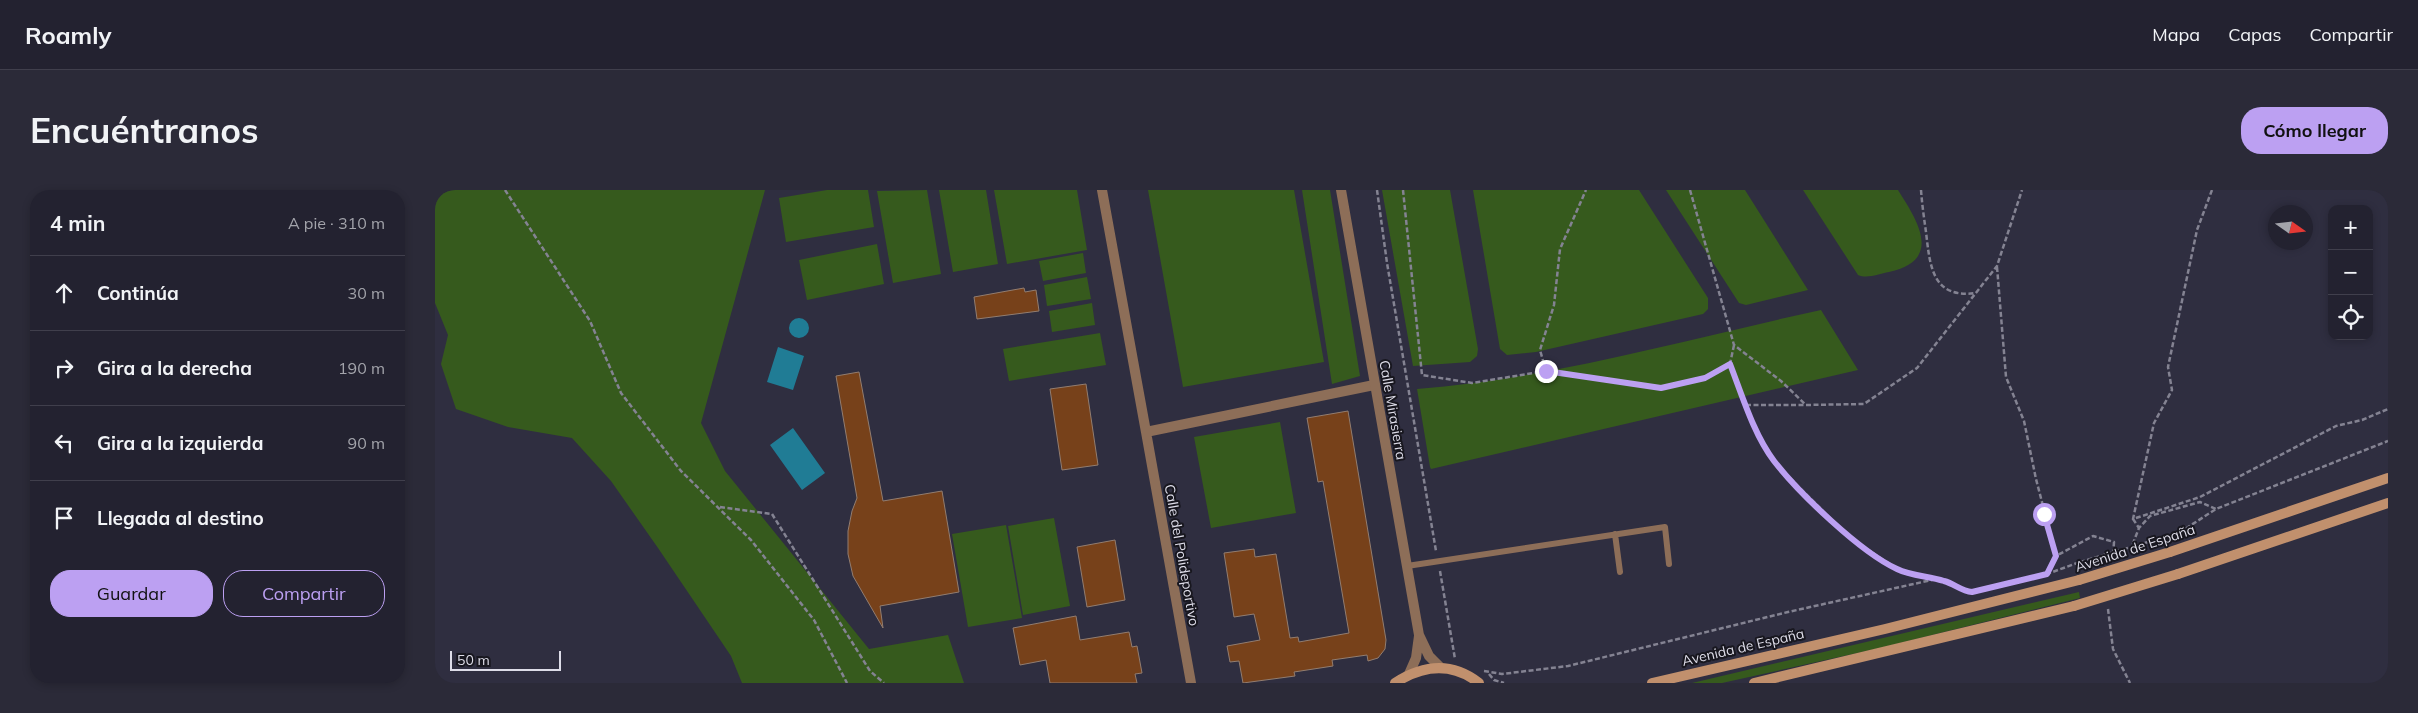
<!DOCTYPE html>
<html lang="es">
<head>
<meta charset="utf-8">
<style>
	body { margin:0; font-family:Mulish,sans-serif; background:#2b2a38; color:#f1f3f6 }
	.controls { position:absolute; right:15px; top:15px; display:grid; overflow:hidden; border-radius:10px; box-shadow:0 2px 8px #0003 }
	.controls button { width:45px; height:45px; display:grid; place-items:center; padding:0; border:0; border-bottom:1px solid #403f4c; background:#232230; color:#f1f3f6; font:25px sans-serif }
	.compass { position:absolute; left:1833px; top:15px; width:45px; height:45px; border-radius:50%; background:#232230; box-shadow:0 2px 8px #0003; rotate:104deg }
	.scale { position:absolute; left:15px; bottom:12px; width:111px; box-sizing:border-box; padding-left:5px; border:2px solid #dddce8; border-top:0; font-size:14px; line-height:18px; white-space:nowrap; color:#dddce8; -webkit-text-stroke:4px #18171f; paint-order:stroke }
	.stop { position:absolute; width:15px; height:15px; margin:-11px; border:4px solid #bca0f2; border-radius:50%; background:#fff }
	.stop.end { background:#bca0f2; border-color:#fff; box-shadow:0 1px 5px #0008 }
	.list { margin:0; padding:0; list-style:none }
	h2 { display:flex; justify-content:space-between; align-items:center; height:65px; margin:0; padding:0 20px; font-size:21px }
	h2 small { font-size:16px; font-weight:400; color:#a3a4ab }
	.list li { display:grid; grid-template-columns:32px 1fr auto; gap:15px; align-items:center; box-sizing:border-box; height:75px; padding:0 20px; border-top:1px solid #403f4c }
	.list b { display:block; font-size:19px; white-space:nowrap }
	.list em { font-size:16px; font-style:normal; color:#a3a4ab }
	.actions { display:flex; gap:10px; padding:15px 20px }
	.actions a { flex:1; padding:11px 0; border:1px solid #bca0f2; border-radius:20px; text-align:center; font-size:18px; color:#bca0f2 }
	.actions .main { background:#bca0f2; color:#111 }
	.icon { flex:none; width:28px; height:28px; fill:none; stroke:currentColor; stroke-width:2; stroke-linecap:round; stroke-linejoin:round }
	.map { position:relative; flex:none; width:1953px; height:493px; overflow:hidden; border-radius:20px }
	header { display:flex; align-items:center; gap:30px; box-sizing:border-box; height:70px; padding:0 25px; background:#232230; border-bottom:1px solid #403f4c }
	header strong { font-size:24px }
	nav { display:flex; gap:28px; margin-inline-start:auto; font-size:18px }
	.intro { display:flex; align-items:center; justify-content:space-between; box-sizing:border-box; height:120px; padding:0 30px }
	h1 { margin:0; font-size:35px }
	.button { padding:12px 22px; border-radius:20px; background:#bca0f2; color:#111; font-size:18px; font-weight:700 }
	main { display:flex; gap:30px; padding:0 30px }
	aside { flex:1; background:#232230; border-radius:20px; box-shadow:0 2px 8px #0003 }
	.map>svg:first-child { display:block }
</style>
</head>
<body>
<header>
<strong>Roamly</strong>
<nav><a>Mapa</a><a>Capas</a><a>Compartir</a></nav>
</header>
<div class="intro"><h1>Encuéntranos</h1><a class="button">Cómo llegar</a></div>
<main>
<aside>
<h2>4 min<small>A pie · 310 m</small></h2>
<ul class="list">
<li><svg class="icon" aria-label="ahead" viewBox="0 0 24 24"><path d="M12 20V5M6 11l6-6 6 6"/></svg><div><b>Continúa</b></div><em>30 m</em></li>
<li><svg class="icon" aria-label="right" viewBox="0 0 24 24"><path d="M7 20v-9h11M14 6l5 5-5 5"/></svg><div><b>Gira a la derecha</b></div><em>190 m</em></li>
<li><svg class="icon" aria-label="left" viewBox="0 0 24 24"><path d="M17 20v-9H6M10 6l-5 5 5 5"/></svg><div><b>Gira a la izquierda</b></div><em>90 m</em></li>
<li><svg class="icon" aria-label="arrive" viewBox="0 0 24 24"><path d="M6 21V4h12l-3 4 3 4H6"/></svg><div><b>Llegada al destino</b></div></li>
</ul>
<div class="actions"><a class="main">Guardar</a><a>Compartir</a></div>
</aside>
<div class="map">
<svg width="1953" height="493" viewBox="0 0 1953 493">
	<rect width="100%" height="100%" fill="#2f2e40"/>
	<!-- green -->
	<path fill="#365a1d" d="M0,0H330L266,233L290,281L434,459L513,445L529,493H307L296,466L223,358L176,291L137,248L73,237L21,219L6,174L13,145L0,113Z
		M392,0H433L439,37L351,52L344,8Z
		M492,0L506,84L458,93L442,1Z
		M504,0H551L563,74L518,82Z
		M559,0H642L652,60L572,74Z
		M713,0H859L889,172L748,197Z
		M867,0H895L925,186L897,194Z
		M947,0H1015L1043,159L1042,166L1035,172L978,176Z
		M1038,0H1204L1273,108V119L1268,124L1101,162L1072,165L1065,159Z
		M1231,0H1310L1373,100L1311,115L1304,113Z
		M1368,0H1463C1482,30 1509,70 1454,82C1444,84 1432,89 1423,85Z
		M442,54L449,94L372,110L364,70Z
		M648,63L651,83L608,91L604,71Z
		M652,87L656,109L612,116L609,95Z
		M657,113L660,135L617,142L614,121Z
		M1386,120L1423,180L996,279L995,277L982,199C1119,188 1252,149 1386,120Z
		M665,143L671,175L574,191L568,159Z
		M845,232L861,323L776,338L759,247Z
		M619,328L635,416L588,425L573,336Z
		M571,335L587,428L533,437L517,344Z
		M1644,402L1645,408L1445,458L1287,493H1257Z"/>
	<!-- water -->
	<path fill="#207c95" d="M354 138a10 10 0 1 1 20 0a10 10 0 1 1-20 0Z
		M343,157L369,166L358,200L332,192Z
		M358,238L390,283L367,300L335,255Z"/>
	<!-- building -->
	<path fill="#77411a" stroke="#927d70" d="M589,98L590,102L601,100L604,121L542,129L539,107Z
		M424,182L448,311L507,301L524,402L445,416L448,438L418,386L413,364V341L417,321L422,308L401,186Z
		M651,194L663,275L627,280L615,199Z
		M913,221L951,450L950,459L943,468L933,471L932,465L897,470L898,476L859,482L860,486L808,493L804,471L795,472L792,456L825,450L819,424L799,427L789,363L819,359L820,367L841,364L855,448L863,447L864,452L914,443L888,291L883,292L872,228Z
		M680,350L690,410L652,417L642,357Z
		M641,426L645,450L694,442L697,457L702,456L707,483L700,484L702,493H615L611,470L585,475L578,438Z"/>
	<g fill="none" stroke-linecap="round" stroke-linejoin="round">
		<!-- path -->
		<path stroke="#848392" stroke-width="2.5" stroke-dasharray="5 2.5" stroke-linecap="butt" d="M70,0L155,131L186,203L246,281L316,350L379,430L412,493
			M942,0L952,73L1001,361
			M968,0L987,185L1037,193L1111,181L1226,198L1270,188L1295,174
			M1255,0L1299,155L1346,191L1371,215L1429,214L1482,178L1562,76L1587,0
			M1486,0C1487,14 1489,28 1491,42C1495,76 1497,109 1541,103
			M1777,0L1762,40L1733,177L1737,200L1719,233L1698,329L1765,307L1901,236L1927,230L1953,219
			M1562,77L1571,187L1589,231L1601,289L1621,366
			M1299,155L1295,174L1315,227L1338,271L1414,347L1462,379L1499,389
			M1111,181L1105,160L1119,115L1125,59L1151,0
			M1311,215H1369
			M285,317L337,324L435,481L449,493
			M1698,329L1704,338
			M1730,347L1750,339L1781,319L1953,251
			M1695,361L1704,338L1715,326L1765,312L1781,319
			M1005,381L1020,469
			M1612,383L1621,366L1658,346L1679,352L1678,366
			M1673,419L1678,459L1695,493
			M1049,481L1067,484L1133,476L1353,422L1501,389C1514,392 1524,400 1537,402L1612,384L1645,372
			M1054,484L1059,490L1069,493"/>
		<!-- service -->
		<path stroke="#8d6e58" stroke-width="6" d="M1180,344L1185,382
			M972,376L1230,337L1234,374"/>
		<!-- minor -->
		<path stroke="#8d6e58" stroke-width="10" d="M667,0L711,242L939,195
			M711,242L756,493"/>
		<!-- tertiary -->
		<path stroke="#8d6e58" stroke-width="10" d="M906,0L984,445L994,466L1005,477
			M974,484L981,468L984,446"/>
		<!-- secondary -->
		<path stroke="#c1906d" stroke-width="10" d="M1735,362L1953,288
			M1743,384L1953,313
			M960,493C988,475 1017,472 1044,493
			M1217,493L1450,439L1644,390
			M1319,493L1639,416"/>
		<!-- path-bridge -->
		<path stroke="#848392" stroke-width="2.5" stroke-dasharray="5 2.5" stroke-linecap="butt" d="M1645,372L1730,347"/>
		<!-- secondary-bridge -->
		<path stroke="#c1906d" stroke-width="10" d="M1644,390L1735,362
			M1639,416L1743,384"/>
	</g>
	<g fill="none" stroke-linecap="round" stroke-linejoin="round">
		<!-- route -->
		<path stroke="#bca0f2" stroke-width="6" d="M1111,181L1226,198L1270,188L1295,174C1307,205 1319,245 1339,271C1364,303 1425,362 1462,379C1476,386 1494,386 1509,391C1520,394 1526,401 1537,402L1612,384L1621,366L1609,324"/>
	</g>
	<g text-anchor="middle" stroke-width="4" stroke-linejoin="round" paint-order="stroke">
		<!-- street labels -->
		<g font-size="14" fill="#dddce8" stroke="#18171f">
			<text transform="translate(958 220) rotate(80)" y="5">Calle Mirasierra</text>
			<text transform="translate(1700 358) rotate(-18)" y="5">Avenida de España</text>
			<text transform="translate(747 365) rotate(80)" y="5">Calle del Polideportivo</text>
			<text transform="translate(1308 457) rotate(-13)" y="5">Avenida de España</text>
		</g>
	</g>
</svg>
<div class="controls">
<button>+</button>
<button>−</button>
<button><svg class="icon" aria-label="locate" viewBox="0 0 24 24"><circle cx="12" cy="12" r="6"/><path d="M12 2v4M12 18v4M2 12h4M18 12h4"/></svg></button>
</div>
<svg class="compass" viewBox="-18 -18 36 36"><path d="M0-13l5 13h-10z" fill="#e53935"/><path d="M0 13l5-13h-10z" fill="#a3a4ab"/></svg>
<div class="scale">50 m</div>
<div class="stop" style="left:1609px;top:324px"></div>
<div class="stop end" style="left:1111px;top:181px"></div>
</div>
</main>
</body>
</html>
